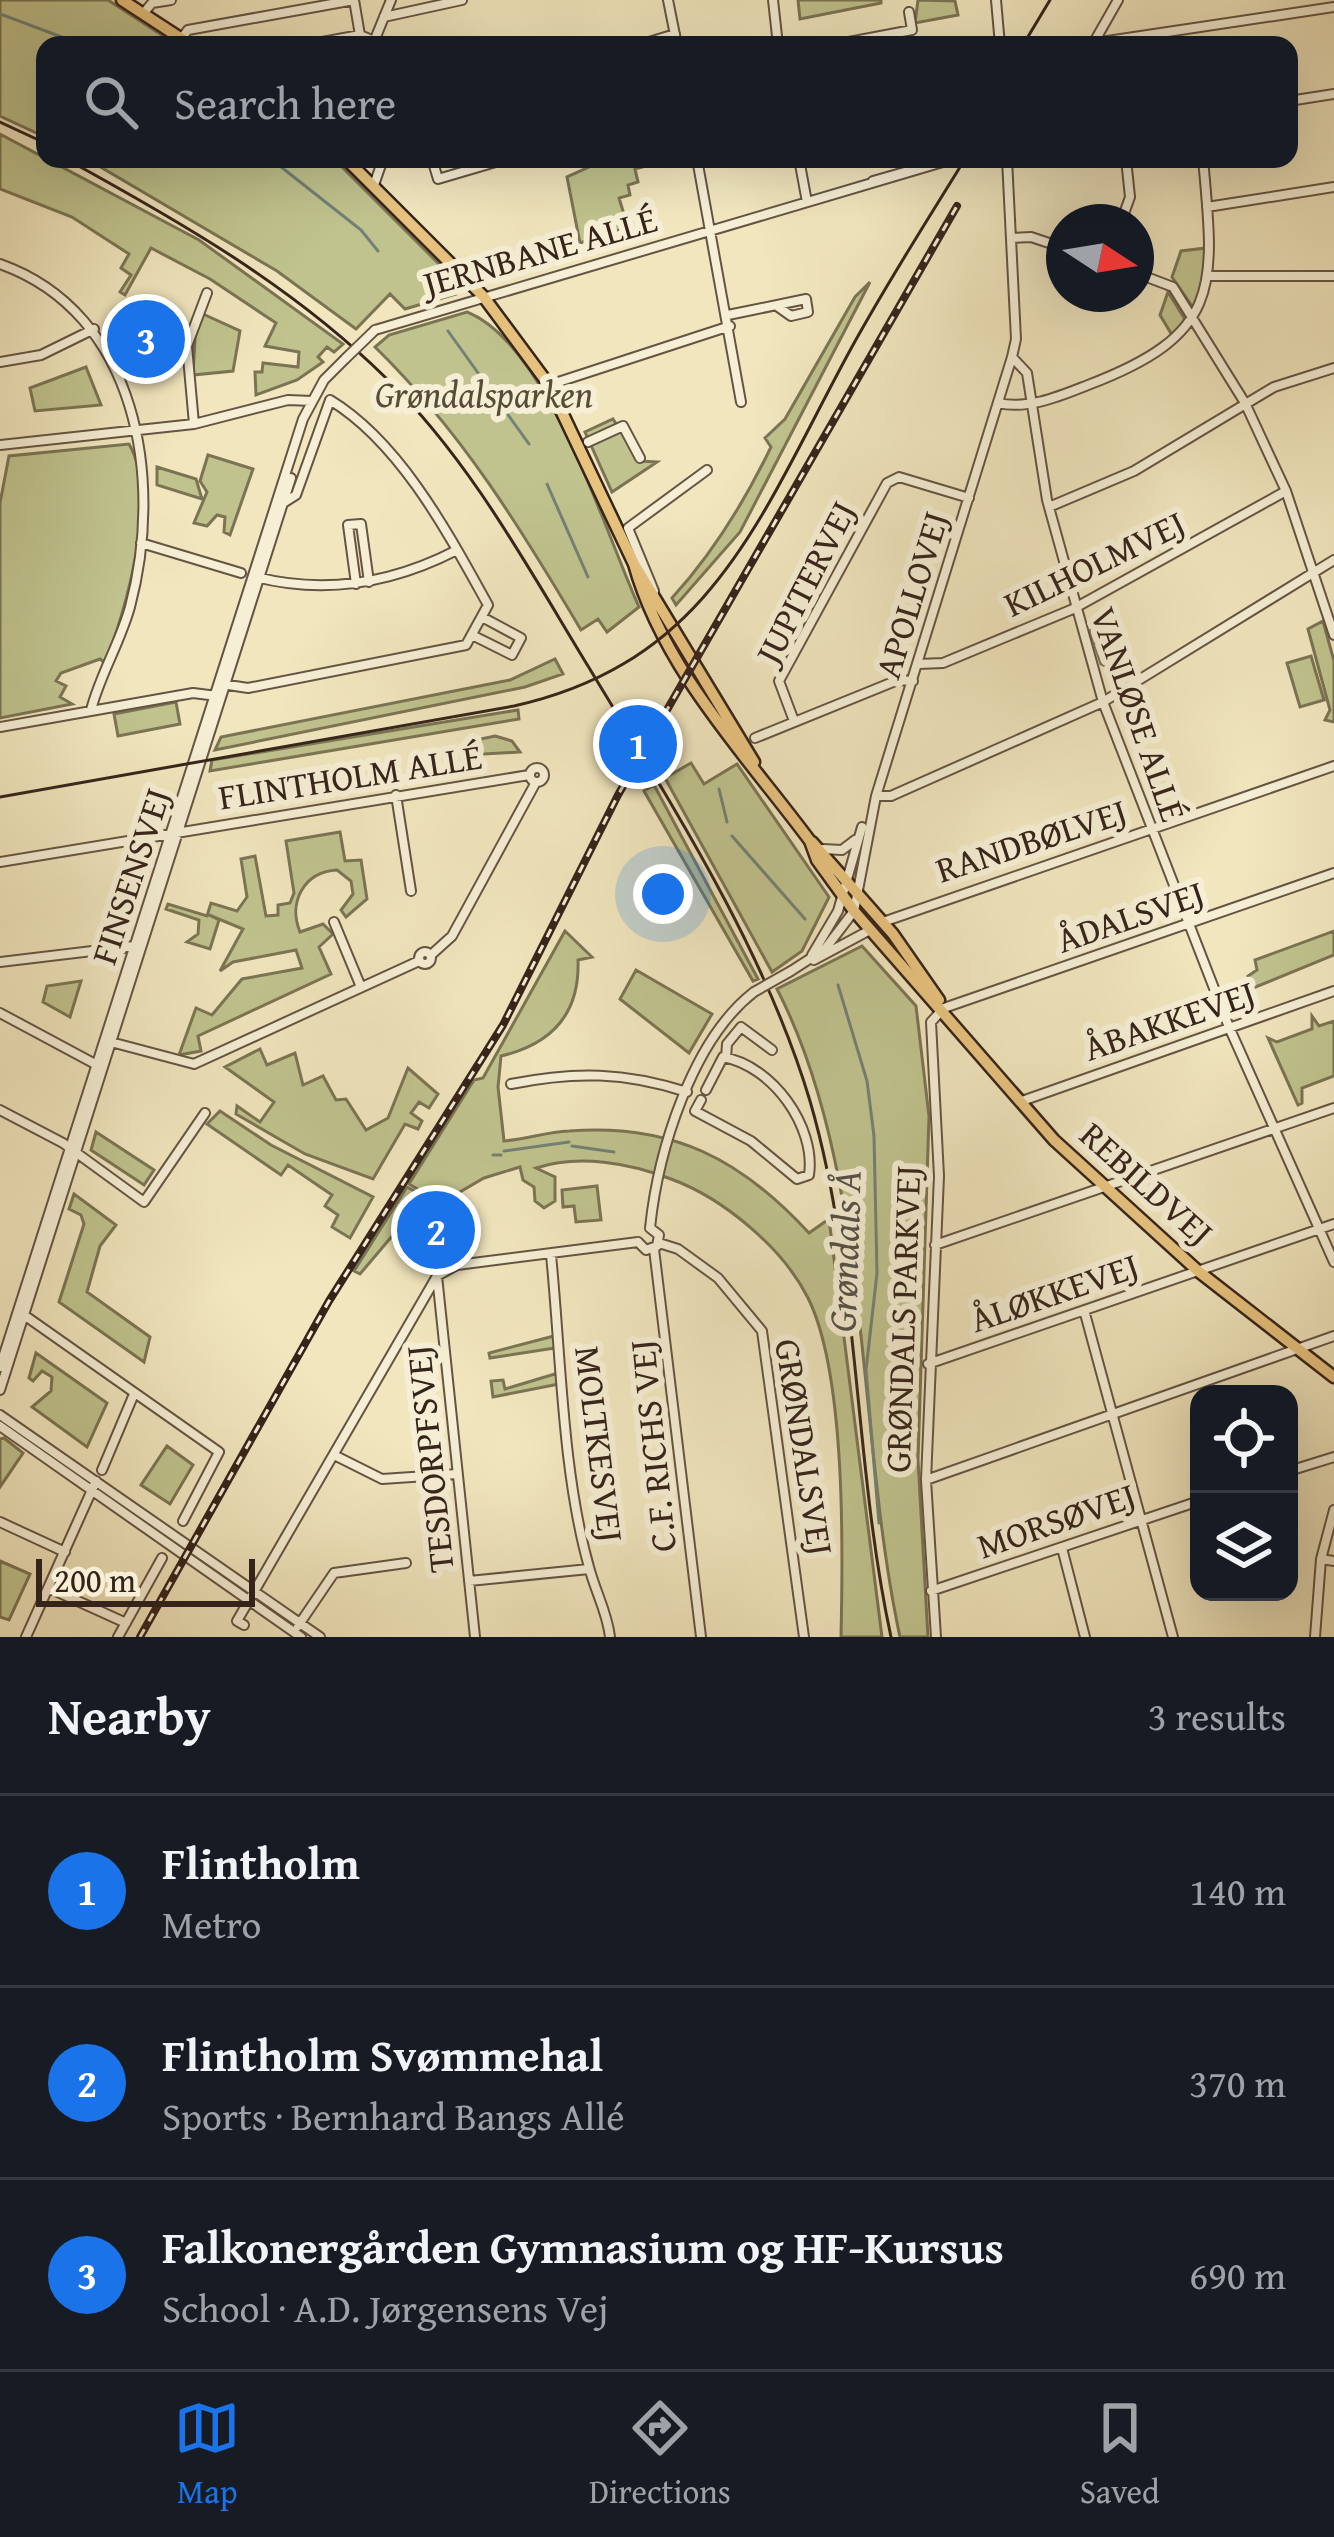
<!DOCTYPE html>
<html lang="en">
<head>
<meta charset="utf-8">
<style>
	body { margin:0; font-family:"Gentium Book Plus",serif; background:#20242c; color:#f1f3f6 }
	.controls { position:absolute; right:36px; bottom:36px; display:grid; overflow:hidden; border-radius:24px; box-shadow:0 12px 48px #0002 }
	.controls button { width:108px; height:108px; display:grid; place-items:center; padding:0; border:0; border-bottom:3px solid #363941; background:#171b24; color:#f1f3f6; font:60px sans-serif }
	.compass { position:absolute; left:1046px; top:204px; width:108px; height:108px; border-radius:50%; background:#171b24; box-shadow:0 12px 48px #0002; rotate:102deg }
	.scale { position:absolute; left:36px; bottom:30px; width:219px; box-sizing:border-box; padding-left:12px; border:6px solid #36241b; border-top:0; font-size:33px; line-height:42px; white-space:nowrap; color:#36241b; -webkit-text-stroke:9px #f6efd5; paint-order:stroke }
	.you { position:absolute; left:663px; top:894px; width:42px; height:42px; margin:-30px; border:9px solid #fff; border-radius:50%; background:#1a73e8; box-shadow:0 0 0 18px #1a73e833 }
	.badge { display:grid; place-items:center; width:78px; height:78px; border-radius:50%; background:#1a73e8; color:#fff; font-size:39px; font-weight:700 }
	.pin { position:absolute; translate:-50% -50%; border:6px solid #fff; box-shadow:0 3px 12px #0006 }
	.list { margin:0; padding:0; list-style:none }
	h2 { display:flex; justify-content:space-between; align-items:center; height:156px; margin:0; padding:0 48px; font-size:51px }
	h2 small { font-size:39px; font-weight:400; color:#9ea1a6 }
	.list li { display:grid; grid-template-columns:78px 1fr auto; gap:36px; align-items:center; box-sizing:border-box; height:192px; padding:0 48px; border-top:3px solid #363941 }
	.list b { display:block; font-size:45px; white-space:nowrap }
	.list p { margin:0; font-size:39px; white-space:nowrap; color:#9ea1a6 }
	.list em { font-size:39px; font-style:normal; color:#9ea1a6 }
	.icon { flex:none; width:66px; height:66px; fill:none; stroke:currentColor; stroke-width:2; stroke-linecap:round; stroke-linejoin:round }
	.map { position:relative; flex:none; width:1334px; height:1637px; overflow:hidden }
	.search { position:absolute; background:#171b24; box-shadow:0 12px 48px #0002; left:36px; right:36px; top:36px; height:132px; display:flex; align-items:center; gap:30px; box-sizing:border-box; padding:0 42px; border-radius:24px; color:#9ea1a6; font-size:45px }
	.sheet { height:732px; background:#171b24 }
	nav { display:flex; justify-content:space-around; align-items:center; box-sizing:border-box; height:168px; border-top:3px solid #363941; background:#171b24; font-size:33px; color:#9ea1a6 }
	nav a { display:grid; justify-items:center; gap:6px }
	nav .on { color:#1a73e8 }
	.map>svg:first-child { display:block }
</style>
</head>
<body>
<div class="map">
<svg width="1334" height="1637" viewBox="0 0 1334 1637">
	<rect width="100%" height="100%" fill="#f1e6be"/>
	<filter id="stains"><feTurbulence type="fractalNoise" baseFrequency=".00167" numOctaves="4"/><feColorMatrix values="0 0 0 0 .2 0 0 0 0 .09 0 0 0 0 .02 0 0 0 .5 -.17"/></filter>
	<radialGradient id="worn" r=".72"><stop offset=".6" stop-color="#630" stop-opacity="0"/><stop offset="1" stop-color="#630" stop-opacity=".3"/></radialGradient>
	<!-- green -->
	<path fill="#c0c38e" stroke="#7b7454" stroke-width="3" d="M0,0H108L177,45H45V137L0,116Z
		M798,0H881V3L800,19Z
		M918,0L955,1L958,15L915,23Z
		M0,134L199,240L343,344L334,352L327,347L318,357L323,362L297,380L256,395L255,372H262L263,363L298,367L299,352L265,346L276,323L210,279L151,248L125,295L120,292L131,275L121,268L129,254L72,217L0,189Z
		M87,159H334L459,284L456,294L405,309L390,294L356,329L277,271Z
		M607,159H670L635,169L638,182L628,185L630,195L619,198L628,227L580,243L567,177Z
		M1206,248V277L1194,309L1172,277L1181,251Z
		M870,282L740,532L676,605L672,598C714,552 744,503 771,447L765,438L785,419L855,297Z
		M1168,292L1186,321L1172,335L1160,315Z
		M467,312C548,344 605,532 639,607L607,632L598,619L581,630C520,527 461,431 375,347L389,335Z
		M203,314L240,331L233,371L193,375L195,337Z
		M86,367L101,405L35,411L30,388Z
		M613,419L640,461L657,462L612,492L585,432Z
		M129,444C159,494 126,612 105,663L100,659L61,673L56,681L66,686L60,697L72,704L0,718V503L9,456Z
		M208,455L253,469L230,535L224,532L225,517L217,515L207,526L194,523L207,492L200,481Z
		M157,467L196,479L202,499L157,485Z
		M1323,621L1334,661V722L1325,720L1330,710L1308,629Z
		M1108,624L1117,635L1109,639L1112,650L1120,648L1125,656L1110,668L1101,664L1090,631Z
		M1311,656L1324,700L1300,707L1287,663Z
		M555,659L563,674L525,687L215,750L221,737L510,680Z
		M176,702L180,724L118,736L114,714Z
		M518,710L519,719L210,771L212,760Z
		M495,736L512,741L520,752L467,755L471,741Z
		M691,763L704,784L737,764L829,897L802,951L772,972L665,778Z
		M654,785L758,979L753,981L644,791Z
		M340,832L345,861L361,860L367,899L346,917L341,910L353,894L351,881L337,870C303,872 288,903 300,932L323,924L333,934L319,947L331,974L198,1036L201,1051L179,1055L196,1008L212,1015L242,979L302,968L296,950L233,962L220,971L243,929L209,915L219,920L210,949L187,942L198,934L199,920L166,909L168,904L207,916L211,903L237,911L247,897L241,859L255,856L266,916L278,915V905L290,903L294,893L286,841Z
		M565,931L592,957L578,960C580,1014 552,1044 501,1056L498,1087L504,1141C526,1139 547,1132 569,1131C672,1123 741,1159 809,1233L829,1219L882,1637H841C843,1551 846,1374 808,1298C783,1248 723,1198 671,1179C629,1163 579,1154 536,1168L555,1177V1201L544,1208L535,1201L534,1187L523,1180L520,1167L484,1178L441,1203L409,1184L474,1080L483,1078Z
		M1334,931V955L1253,988L1248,976L1257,970L1255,960Z
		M862,946L916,1006L929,1116L918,1460L928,1637H900C856,1433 872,1173 777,989Z
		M636,970L712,1014L689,1053L620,999Z
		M81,981L70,1017L43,1002L47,986Z
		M1312,1016L1319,1026L1334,1021V1076L1302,1088V1103L1298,1105L1268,1038L1277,1042L1312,1029Z
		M260,1049L267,1065L295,1053L303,1085L323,1076L336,1100L346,1099L366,1130L388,1118L408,1068L438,1094L429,1108L419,1102L411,1113L422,1121L418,1129L405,1124L373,1179L305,1154L236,1114L237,1106L260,1122L274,1102L225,1067Z
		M220,1111L271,1145L373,1197L350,1238L332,1227L338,1215L325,1206L332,1195L288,1165L281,1175L207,1124Z
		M96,1132L154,1170L144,1185L91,1150Z
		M597,1186L601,1220L576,1222L574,1206L563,1207L562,1190Z
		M407,1187L418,1193L415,1198L426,1211L410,1224L408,1234L393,1235L360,1274L354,1271Z
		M74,1194L116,1225L100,1246L87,1292L150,1337L144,1362L59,1302L84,1224L81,1215L69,1209Z
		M554,1336L555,1348L490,1358L489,1353Z
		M36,1353L107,1403L87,1447L32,1407L51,1391L52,1377L42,1371L33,1381L29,1378Z
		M558,1373L559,1384L493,1397L491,1381L503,1380L505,1389Z
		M4,1438L23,1453L0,1487V1439Z
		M167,1446L193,1465L170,1504L141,1485Z
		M0,1561L30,1574L9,1620L0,1617Z"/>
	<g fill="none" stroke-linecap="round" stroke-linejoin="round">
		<!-- stream -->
		<path stroke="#738176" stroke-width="3" d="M0,14L83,45
			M271,159L361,230L378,251
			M448,331L529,444
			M547,484L588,577
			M719,789L727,822
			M732,836L805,919
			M838,985L867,1081L874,1136L877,1273L866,1370L879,1523
			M572,1146L614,1152
			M504,1151L569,1142
			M493,1155H501"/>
		<!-- minor casing -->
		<g stroke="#655444" stroke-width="12">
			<path id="minor" d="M354,0L360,35L374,41
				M668,0L677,45
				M773,0L778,45
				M996,0L1000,45
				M143,14L152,3L171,0
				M384,17L462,0
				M181,39L188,30L354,0
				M1094,43L1334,7
				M373,44L391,0
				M1093,44L1118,0
				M306,45L360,35
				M639,45L675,34
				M833,45L912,30L909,12
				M1289,101L1334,94
				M432,159L438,179L506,159
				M697,159L741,402
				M799,159L807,202
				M873,181L922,167
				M374,185L383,159
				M1207,207L1334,187
				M1121,222L1130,197L1126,159
				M1012,238L1031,237L1064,248
				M0,264C138,313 164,480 130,607C120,643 100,675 91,710
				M1136,273L1173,287L1245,403L1286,491L1334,635
				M1210,276H1334
				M728,315L806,299L808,312L791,316L777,306
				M375,330L953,159
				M1012,357L1027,373L1047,500L1103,702L1229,1027L1334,1262
				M0,362L41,355L94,329
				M549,385L730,326
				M998,403C1028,410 1060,396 1088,385C1222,334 1215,287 1203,159
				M194,424L187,346L207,293
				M588,442L623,426L640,458
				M0,445L194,424L288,400L312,401
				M1049,507L1134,471L1274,387L1334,368
				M141,543L241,573
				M256,577C327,595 393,583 457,550
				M356,584L348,525L361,524L369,582
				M654,591L628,528L707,470
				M472,635L512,655L521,638L482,617
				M918,664L943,663L1073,609L1286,491
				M222,684L248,688L466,645L488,605C449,535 401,443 330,400L296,495L285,502
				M794,721L779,681L887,483L899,477L969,498
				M0,727L193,693L217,696
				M755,738L898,680L913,681
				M530 775a7 7 0 1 1 14 0a7 7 0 1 1-14 0Z
				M396,795L411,891
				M876,796H891L1103,702L1334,560
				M823,849L842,850L855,840
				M0,862L529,775
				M334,922L361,987
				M883,922L1334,766
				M419 958a6 6 0 1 1 12 0a6 6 0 1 1-12 0Z
				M431,955L452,936L536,782
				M812,955L838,911L862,827
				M814,960L870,930
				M0,962L134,946
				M791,971L825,949L854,911L876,796L1012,357L1016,339L1007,159
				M0,1013L97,1065
				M107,1041L194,1064L419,961
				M726,1058L727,1044L741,1027L772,1050
				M511,1084C575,1071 625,1072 687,1092
				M701,1100L695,1111L751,1141L797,1179L809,1175C816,1127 773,1066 723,1057L706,1090
				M1022,1101L1334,991
				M0,1110L63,1143L144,1202L205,1113
				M650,1228C658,1151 692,1040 754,992
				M638,1242L646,1250L657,1246L659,1235L650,1228
				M659,1243L678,1249L718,1278L762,1331L804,1637
				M935,1245L1334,1108
				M654,1249L701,1637
				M551,1255C561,1354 562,1472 589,1567C595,1591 607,1611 610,1637
				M437,1276L475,1637
				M1084,1310L1173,1637
				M24,1315L219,1452L183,1521
				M928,1364L1334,1224
				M0,1367L303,419L324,380L346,358
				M0,1390L291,478
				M0,1415L320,1637
				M0,1426L301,1637
				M334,1455L382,1479L457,1474
				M102,1470L134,1394
				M1289,1471L1334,1457
				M926,1480L1334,1336
				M0,1522L65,1552
				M1062,1548L1085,1637
				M1321,1559L1334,1561
				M469,1581L589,1569
				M49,1588L126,1623
				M931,1591L1199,1501
				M244,1625L237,1621L437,1276L457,1265L638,1242
				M298,1626L334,1573L406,1563
				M26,1637L96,1481
				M118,1637L162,1558
				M936,1637L926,1480L939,1176L931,1022L944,1008L1334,873
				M1315,1637L1321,1559L1334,1510"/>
		</g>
		<!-- major casing -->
		<g stroke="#36241b" stroke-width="15">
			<path id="major" d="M122,0L191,45
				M346,159L483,296L549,385L634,564L754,762
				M634,564C663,669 746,755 810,841L817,860L854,911L1054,1140L1198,1271L1334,1377
				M812,842L893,934L939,1000"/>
		</g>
		<!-- minor -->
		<use href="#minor" stroke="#f6efd5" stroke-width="8"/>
		<!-- major -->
		<use href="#major" stroke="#e8c37f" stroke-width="10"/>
		<!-- tram -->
		<path stroke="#36241b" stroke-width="3" d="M1023,45L1050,0
			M0,122L45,143
			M66,159C179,221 293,286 386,378C470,460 527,566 588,666C670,802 764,947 810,1101C860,1272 853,1461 891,1637
			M0,797L514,706C711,662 760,517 847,356C883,289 925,224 965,159"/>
		<!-- rail casing -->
		<g stroke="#36241b" stroke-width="8">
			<path id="rail" d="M140,1637L329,1301L503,1025L618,795L957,206"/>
		</g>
		<!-- rail -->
		<use href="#rail" stroke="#f6efd5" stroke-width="3" stroke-dasharray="9" stroke-linecap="butt"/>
		<!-- minor-bridge casing -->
		<g stroke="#655444" stroke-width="12" stroke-linecap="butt">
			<path id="minor-bridge" d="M346,358L375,330
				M754,992L791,971"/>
		</g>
		<!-- minor-bridge -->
		<use href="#minor-bridge" stroke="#f6efd5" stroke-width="8"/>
	</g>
	<g text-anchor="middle" stroke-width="12" stroke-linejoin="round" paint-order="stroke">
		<!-- street labels -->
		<g font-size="36" fill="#36241b" stroke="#f6efd5">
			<text transform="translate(540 251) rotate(-16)" y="13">JERNBANE ALLÉ</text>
			<text transform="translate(1094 563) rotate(-26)" y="13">KILHOLMVEJ</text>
			<text transform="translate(805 582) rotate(-63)" y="13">JUPITERVEJ</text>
			<text transform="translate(911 595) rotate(-73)" y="13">APOLLOVEJ</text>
			<text transform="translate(1139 714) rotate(71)" y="13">VANLØSE ALLÉ</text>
			<text transform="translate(350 776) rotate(-9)" y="13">FLINTHOLM ALLÉ</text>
			<text transform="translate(1031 840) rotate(-18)" y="13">RANDBØLVEJ</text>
			<text transform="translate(130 876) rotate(-72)" y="13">FINSENSVEJ</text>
			<text transform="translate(1130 916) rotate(-19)" y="13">ÅDALSVEJ</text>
			<text transform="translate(1169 1020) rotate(-19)" y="13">ÅBAKKEVEJ</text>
			<text transform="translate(1147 1183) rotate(42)" y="13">REBILDVEJ</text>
			<text transform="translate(1054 1292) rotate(-19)" y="13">ÅLØKKEVEJ</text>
			<text transform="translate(902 1319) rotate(-88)" y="13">GRØNDALS PARKVEJ</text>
			<text transform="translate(600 1444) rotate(83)" y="13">MOLTKESVEJ</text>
			<text transform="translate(652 1446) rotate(-96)" y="13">C.F. RICHS VEJ</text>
			<text transform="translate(805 1447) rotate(81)" y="13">GRØNDALSVEJ</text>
			<text transform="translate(429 1459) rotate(-96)" y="13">TESDORPFSVEJ</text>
			<text transform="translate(1056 1520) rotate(-19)" y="13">MORSØVEJ</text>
		</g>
		<!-- park labels -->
		<g font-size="36" font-style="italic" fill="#584c38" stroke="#f6efd5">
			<text x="484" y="407">Grøndalsparken</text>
		</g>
		<!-- water labels -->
		<g font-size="39" font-style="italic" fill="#545249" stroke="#f6efd5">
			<text transform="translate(844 1251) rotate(-88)" y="14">Grøndals Å</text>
		</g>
	</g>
	<rect width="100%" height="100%" filter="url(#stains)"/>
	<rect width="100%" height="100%" fill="url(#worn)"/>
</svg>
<div class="controls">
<button><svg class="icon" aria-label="locate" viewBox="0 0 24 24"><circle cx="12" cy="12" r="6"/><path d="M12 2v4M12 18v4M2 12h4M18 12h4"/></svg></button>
<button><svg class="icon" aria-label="layers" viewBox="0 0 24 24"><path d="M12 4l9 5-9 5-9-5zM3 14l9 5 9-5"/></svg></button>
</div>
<svg class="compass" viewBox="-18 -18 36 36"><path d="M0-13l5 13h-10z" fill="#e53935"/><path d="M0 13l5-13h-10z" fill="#9ea1a6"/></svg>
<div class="scale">200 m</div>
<div class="you"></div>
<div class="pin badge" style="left:638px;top:744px">1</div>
<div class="pin badge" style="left:436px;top:1230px">2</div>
<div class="pin badge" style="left:146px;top:339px">3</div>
<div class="search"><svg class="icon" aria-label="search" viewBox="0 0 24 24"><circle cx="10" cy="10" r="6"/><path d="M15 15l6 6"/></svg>Search here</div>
</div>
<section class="sheet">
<h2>Nearby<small>3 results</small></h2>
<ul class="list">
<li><span class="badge">1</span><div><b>Flintholm</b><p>Metro</p></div><em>140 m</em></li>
<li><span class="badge">2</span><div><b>Flintholm Svømmehal</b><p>Sports · Bernhard Bangs Allé</p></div><em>370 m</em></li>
<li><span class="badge">3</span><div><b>Falkonergården Gymnasium og HF-Kursus</b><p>School · A.D. Jørgensens Vej</p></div><em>690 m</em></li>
</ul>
</section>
<nav>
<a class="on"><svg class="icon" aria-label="map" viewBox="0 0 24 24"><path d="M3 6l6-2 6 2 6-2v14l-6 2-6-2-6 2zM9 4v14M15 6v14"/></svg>Map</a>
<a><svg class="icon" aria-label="directions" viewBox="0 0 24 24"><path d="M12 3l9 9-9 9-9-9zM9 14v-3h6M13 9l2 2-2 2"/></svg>Directions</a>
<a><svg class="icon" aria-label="saved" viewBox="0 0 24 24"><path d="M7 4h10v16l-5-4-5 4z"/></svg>Saved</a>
</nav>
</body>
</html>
